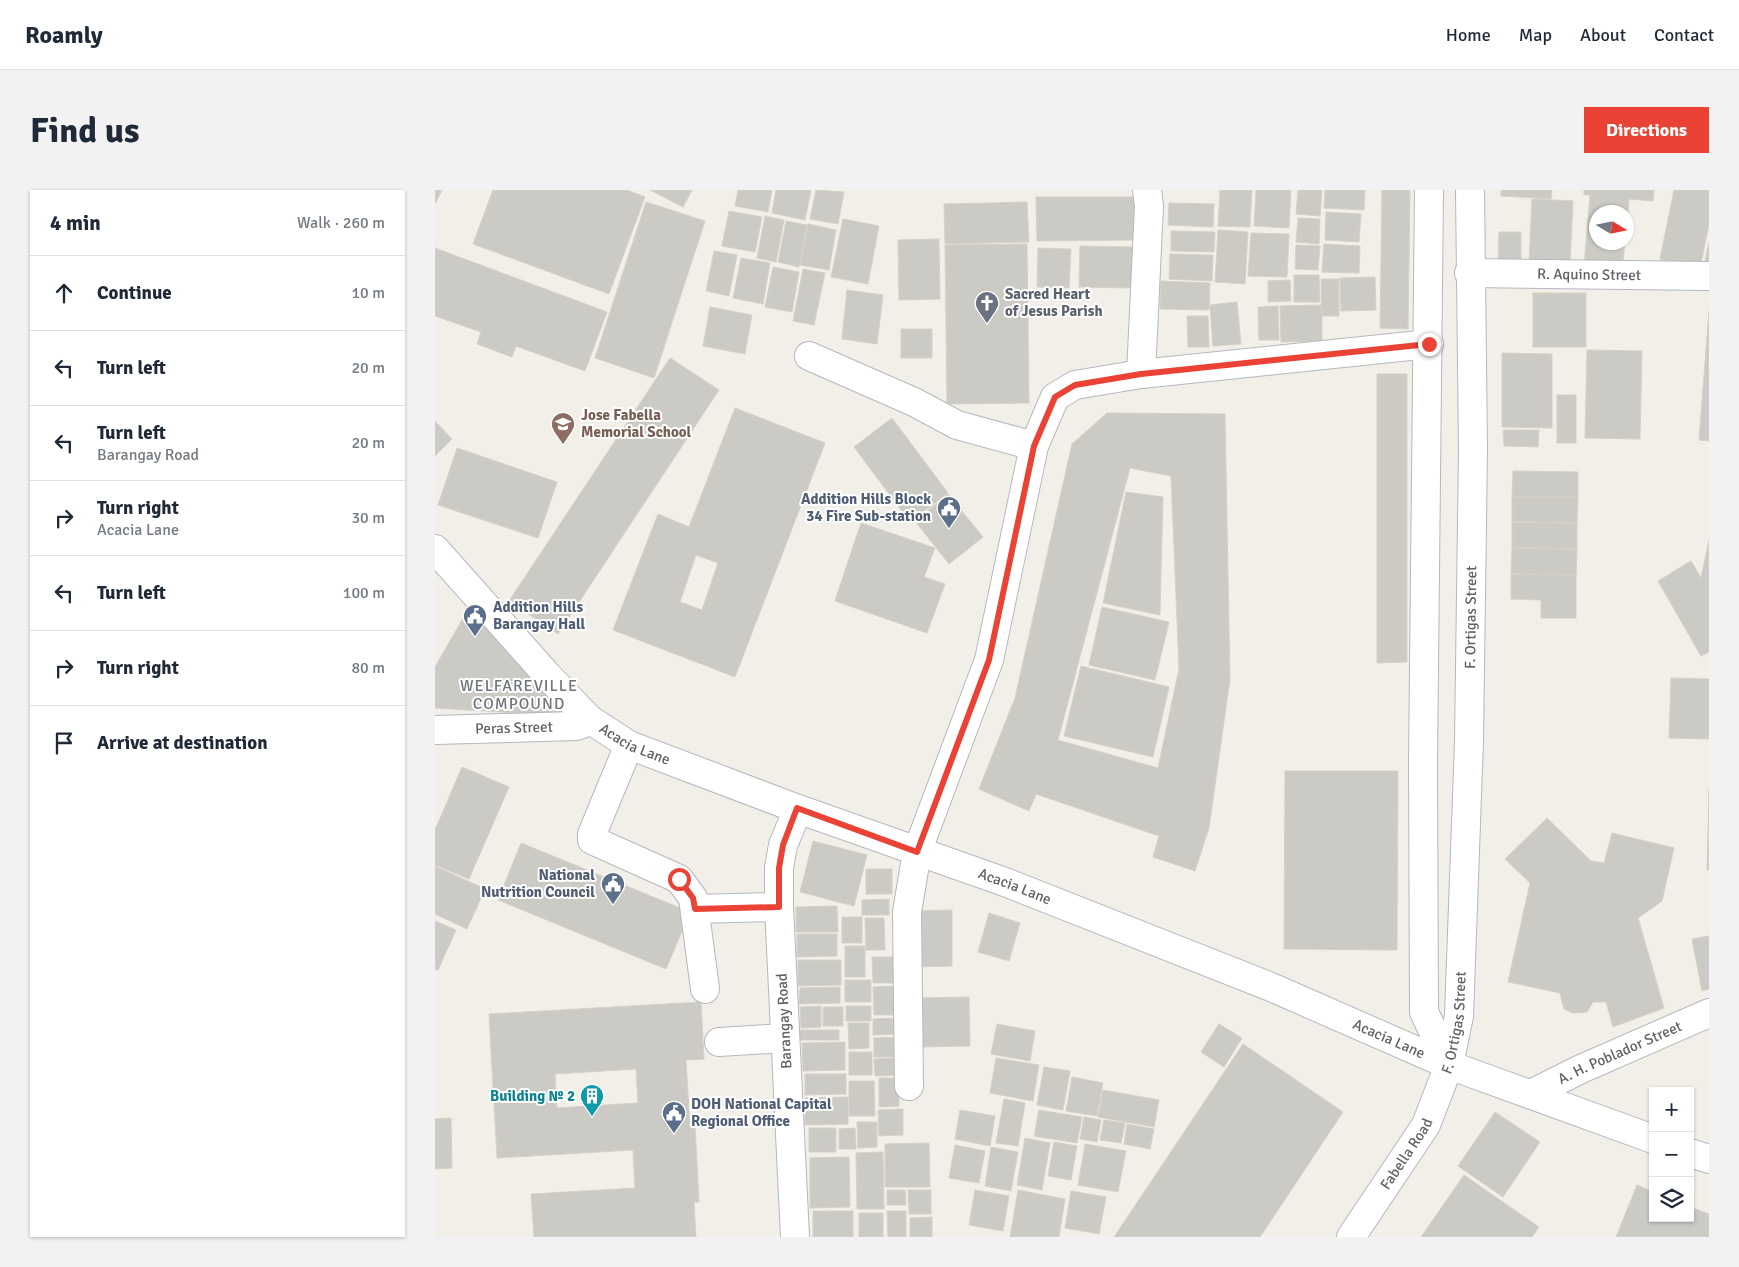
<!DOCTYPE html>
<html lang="en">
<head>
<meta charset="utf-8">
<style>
	body { margin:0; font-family:Signika,sans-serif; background:#f2f2f3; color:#1f2937 }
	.controls { position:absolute; right:15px; bottom:15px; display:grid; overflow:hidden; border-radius:0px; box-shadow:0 1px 4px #0004 }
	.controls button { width:45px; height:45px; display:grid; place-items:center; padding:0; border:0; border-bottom:1px solid #e0e1e3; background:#fff; color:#1f2937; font:25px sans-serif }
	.compass { position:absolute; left:1154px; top:15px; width:45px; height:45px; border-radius:50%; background:#fff; box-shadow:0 1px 4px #0004; rotate:100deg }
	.stop { position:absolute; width:15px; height:15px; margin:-11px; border:4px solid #ea4335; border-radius:50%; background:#fff }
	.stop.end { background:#ea4335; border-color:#fff; box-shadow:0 1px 5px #0008 }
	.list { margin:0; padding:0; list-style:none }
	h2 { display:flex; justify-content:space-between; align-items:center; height:65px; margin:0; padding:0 20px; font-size:21px }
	h2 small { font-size:16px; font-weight:400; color:#747a83 }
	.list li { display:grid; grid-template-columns:32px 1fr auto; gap:15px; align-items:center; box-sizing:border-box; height:75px; padding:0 20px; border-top:1px solid #e0e1e3 }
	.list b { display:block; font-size:19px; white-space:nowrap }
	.list p { margin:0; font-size:16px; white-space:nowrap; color:#747a83 }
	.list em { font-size:16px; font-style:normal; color:#747a83 }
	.icon { flex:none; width:28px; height:28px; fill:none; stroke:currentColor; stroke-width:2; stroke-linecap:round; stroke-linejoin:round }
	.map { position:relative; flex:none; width:1274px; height:1047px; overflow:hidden; border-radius:0px }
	header { display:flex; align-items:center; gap:30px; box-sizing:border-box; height:70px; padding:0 25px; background:#fff; border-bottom:1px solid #e0e1e3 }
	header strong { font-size:24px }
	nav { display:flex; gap:28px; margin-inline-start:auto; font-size:18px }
	.intro { display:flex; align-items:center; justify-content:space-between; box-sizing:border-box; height:120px; padding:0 30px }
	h1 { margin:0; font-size:35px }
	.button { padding:12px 22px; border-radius:0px; background:#ea4335; color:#fff; font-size:18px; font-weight:700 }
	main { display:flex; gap:30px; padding:0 30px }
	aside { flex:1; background:#fff; border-radius:0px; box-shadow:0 1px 4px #0004 }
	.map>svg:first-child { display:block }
</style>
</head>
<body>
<header>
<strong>Roamly</strong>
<nav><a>Home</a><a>Map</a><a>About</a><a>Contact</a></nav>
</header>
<div class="intro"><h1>Find us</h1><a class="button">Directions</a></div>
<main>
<aside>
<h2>4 min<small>Walk · 260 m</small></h2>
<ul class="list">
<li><svg class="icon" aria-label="ahead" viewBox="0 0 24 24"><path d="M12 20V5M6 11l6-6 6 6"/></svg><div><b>Continue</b></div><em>10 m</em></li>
<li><svg class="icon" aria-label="left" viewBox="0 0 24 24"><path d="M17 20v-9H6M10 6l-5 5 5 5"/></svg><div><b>Turn left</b></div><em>20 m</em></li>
<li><svg class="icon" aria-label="left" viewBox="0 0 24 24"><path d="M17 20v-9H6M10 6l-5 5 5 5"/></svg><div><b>Turn left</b><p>Barangay Road</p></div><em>20 m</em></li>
<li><svg class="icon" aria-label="right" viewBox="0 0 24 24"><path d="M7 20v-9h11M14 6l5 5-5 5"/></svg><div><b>Turn right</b><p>Acacia Lane</p></div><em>30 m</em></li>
<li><svg class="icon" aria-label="left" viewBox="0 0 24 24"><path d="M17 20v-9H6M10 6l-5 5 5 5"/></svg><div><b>Turn left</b></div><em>100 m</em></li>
<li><svg class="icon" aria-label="right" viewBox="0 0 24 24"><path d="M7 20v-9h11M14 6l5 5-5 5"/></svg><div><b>Turn right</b></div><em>80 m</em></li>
<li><svg class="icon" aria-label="arrive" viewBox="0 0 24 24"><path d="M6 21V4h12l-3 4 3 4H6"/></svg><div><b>Arrive at destination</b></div></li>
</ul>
</aside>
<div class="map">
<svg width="1274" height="1047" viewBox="0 0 1274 1047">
	<rect width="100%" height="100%" fill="#f1efe8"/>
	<!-- building -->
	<path fill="#cccac5" stroke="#d6d1c6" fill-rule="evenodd" d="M0,0H7L0,14Z
		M58,0H192L210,7L174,104L38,54Z
		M215,0H257L248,17Z
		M303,0H337L333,22L300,16Z
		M341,0H376L370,30L337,23Z
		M381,0L409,2L403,34L375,29Z
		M785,0H817L815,37L783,36Z
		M821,0H856L854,38L819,36Z
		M863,0H887L885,26L861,24Z
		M890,0H930L929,20L889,18Z
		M947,0H975L973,139L945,138Z
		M1066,0H1117L1116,9L1066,6Z
		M1149,0H1219L1218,11L1194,9L1192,34V22H1162V52H1190L1187,80L1149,77L1155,5H1149Z
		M1239,0H1274V34L1265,78L1225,69Z
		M601,7H700V50L602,51Z
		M1097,9L1138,11L1135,74L1094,72Z
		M211,12L270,31L219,188L160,168Z
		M592,12L594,52L510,54L509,14Z
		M734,13L779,14L778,37L733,35Z
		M294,21L327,27L320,62L287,56Z
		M891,22L926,24L924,52L890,50Z
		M330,26L349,30L341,72L322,68Z
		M863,28L885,29L884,54L861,52Z
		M408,29L444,36L433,94L396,87Z
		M351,31L372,35L364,77L343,72Z
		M373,34L401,40L394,80L365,75Z
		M783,40L813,42L810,94L780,92Z
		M736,41L780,42L779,62L736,61Z
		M1064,42H1086V71H1063Z
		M816,43L854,44L852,87L813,86Z
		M504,49L505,109L464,110L463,50Z
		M1274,52V72L1270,71Z
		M592,54L594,213L512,214L510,55Z
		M889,54L925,56L924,83L887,82Z
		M861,55L885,56L883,80L860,79Z
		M645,56L698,57L697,98L644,97Z
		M0,58L172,122L150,181L81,156L77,167L42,154L46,142L0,126Z
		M603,58L636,59L634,98L602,97Z
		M279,61L302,65L294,106L271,101Z
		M735,64L778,65L777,91L734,89Z
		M306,68L335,73L328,114L298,108Z
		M338,77L364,82L357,122L330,117Z
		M368,79L390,83L379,135L358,131Z
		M859,85H884L885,112H859Z
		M940,87L941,120L906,121L905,88Z
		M886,89H904V126H887Z
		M855,90L856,111L833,112V91Z
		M726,91L775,93L774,120L725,119Z
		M412,100L448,105L442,154L407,149Z
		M1098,103H1151V157H1098Z
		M802,112L806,154L778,156L775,115Z
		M887,115V151L846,152L845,116Z
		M843,116L844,150H824L823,117Z
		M275,117L317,125L310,164L268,156Z
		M1274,121V251L1264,250Z
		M752,126H773L774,157H753Z
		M466,139H497V168H466Z
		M1152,160L1207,161L1205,249L1150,248Z
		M1067,163L1117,164V238L1067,237Z
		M235,168L284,200L123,444L74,411Z
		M942,184H972V472L942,473Z
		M1122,205H1141V253H1122Z
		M300,218L390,253L300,487L178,440L223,324L254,337ZM261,365L283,373L267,420L245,412Z
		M672,223L790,224L795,489L774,638L760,681L718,667L724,646L601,604L594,621L544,599L580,508L637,254ZM695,278L736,286L744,479L723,578L623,550Z
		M457,228L513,303L475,332L419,257Z
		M0,231L17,249L0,266Z
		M1068,240H1104L1103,257L1069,256Z
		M22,258L122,292L103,348L3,315Z
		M1078,281L1143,282V307H1077Z
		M691,302L728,307L725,425L668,413Z
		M513,304L548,347L514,374L480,331Z
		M1077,307H1143L1142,333L1077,332Z
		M1077,332L1142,333V359L1077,358Z
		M426,333L500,358L489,387L510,394L492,443L400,411Z
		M1274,350V462L1266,466L1223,391L1256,371L1266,388Z
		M1077,358L1142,359L1141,385L1076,384Z
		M1076,384L1141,385V428H1106V410L1076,409Z
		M35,416L131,526L0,518V477Z
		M667,417L734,432L720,490L654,475Z
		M646,476L734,497L718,567L629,546Z
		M1236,488L1274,489V549L1234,548Z
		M27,577L74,597L34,689L0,675V640Z
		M850,581H963L962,760L849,759Z
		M1274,599V680H1272Z
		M1112,628L1156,671L1169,673L1177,643L1239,658L1227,711L1203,728L1229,818L1178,837L1171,812H1158L1152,822L1138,823L1129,819L1125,803L1073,792L1095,693L1070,669Z
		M378,651L432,665L419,716L365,702Z
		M86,653L255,722L231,779L63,710Z
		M0,676L50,699L32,739L0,724Z
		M431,679H457V704H431Z
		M454,709V725H427V710Z
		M402,716L403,742H361V717Z
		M517,720V776L481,777L480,721Z
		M554,723L585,733L574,771L543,762Z
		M407,727H427V753H407Z
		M430,728H449L450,760H431Z
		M0,731L21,740L3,780L0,779Z
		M362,744H402V766L362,767Z
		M1274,746V799L1267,801L1257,749Z
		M410,756H430V787H410Z
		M437,767H462V793H438Z
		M363,770H406V795L363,796Z
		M410,790H436V812H410Z
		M462,796L463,825H439L438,797Z
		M405,797V813L364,814L365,798Z
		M534,807L535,856L484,857V808Z
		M266,812L269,869L251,870L255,937L260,936L264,1012H259L261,1047H99L96,1004L200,998L198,960L62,968L54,824ZM201,879L203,913L122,918L120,884Z
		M386,816V837L366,838L365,817Z
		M411,816H436V831H411Z
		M388,817H408V836H388Z
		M464,828V844L438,845V829Z
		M413,833H434V858L414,859Z
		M562,834L600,841L595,871L556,864Z
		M784,834L807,848L789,877L766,862Z
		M364,840H404V850H365Z
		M463,847V867H439V848Z
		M410,852V880L368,881L367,853Z
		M808,854L908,922L825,1047H679Z
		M414,862H437V885H414Z
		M464,868V885L440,886L439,869Z
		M561,868L604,875L598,911L555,903Z
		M609,877L635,881L628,920L602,915Z
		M370,884H411V904L370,905Z
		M637,887L668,893L662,926L631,921Z
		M444,888H464V916L444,917Z
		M414,891H439L440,926H414Z
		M668,900L724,910L719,937L663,927Z
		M413,907V934L370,935V908Z
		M569,909L590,913L583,956L561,953Z
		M468,919V945L444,946L443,920Z
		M525,920L560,926L555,956L520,949Z
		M604,920L647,927L642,953L599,946Z
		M1060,922L1105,952L1068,1007L1023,976Z
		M649,927L666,930L662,952L645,949Z
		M16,928L17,978L0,979V929Z
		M669,930L690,933L686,953L665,950Z
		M422,932H442V957L423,958Z
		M692,934L719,939L715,959L689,954Z
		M374,938H401V962H374Z
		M420,938L421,959H404V939Z
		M590,948L615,953L607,1000L582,995Z
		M619,952L642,956L636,990L613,986Z
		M494,953L495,997H450V954Z
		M650,954L691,961L683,1002L643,995Z
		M520,955L550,961L544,993L514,988Z
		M556,957L583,962L576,1001L550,996Z
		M448,962L449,1019H422L421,963Z
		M414,967L415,1017L375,1018V968Z
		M1029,985L1104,1037L1097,1047H986Z
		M1202,995L1218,1002V1028H1255V1017L1274,1024V1047H1181Z
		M452,1000H470L471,1015H452Z
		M473,1000H496V1024H474Z
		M540,1000L574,1006L568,1041L534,1035Z
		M583,1000L630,1009L624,1047H575Z
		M636,1001L671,1007L664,1044L630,1038Z
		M378,1021H418V1047H378Z
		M452,1021H471V1047H453Z
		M424,1023H448V1047H424Z
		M497,1027V1047H475V1028Z"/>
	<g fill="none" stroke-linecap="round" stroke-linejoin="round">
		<!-- minor casing -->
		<g stroke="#b5b8bc" stroke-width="30">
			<g id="minor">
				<path d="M994,0L988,573L989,822L1014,875"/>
				<path id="s1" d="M1034,83L1274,86"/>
				<path d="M374,166L479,212L522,235L599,256"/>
				<path d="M706,184L714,16L712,0"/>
				<path id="s2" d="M0,359L113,486L154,529L194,555L363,619L570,692L836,797L1014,875L1218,949"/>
				<path id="s3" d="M0,540L141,536L150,533L154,529"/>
				<path d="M194,555L157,644V650L244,689L258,708L270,799"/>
				<path d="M260,719L344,717"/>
				<path d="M284,852L350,848"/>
				<path d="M474,896L472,722L482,662L554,470L599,256L620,207L640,195L706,184L994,154"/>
				<path id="s4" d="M1096,904L1146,879L1274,823"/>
				<path d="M1255,963L1274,969"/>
				<path d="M360,1047L344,717V678L348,655L363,619"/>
				<path id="s5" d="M916,1047L991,935L1014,875L1024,826L1034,551L1038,259L1035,0"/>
			</g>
		</g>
		<!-- minor -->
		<use href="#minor" stroke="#fff" stroke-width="28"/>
	</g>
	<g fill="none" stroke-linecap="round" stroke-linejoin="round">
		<!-- route -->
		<path stroke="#ea4335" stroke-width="6" d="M244,689L258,708L260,719L344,717V678L348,655L362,618L482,662L554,470L599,256L620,207L640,195L706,184L994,154"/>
	</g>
	<!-- icons -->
	<defs>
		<g id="church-pin" transform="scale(1.25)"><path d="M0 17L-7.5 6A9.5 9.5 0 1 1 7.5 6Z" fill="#6b7280" stroke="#fff"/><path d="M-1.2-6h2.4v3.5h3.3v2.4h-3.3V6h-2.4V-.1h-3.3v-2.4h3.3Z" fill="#fff"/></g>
		<g id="school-pin" transform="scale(1.25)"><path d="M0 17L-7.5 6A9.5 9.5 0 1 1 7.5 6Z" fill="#8d6e63" stroke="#fff"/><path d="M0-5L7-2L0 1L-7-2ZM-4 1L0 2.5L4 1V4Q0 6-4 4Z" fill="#fff"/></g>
		<g id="civic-pin" transform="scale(1.25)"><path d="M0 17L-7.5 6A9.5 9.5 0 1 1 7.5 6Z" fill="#5c6f8a" stroke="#fff"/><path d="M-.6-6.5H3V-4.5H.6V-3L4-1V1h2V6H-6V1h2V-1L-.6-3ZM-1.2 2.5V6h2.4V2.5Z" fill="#fff"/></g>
		<g id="building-pin" transform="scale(1.25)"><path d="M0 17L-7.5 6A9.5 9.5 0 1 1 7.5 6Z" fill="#0f9aa8" stroke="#fff"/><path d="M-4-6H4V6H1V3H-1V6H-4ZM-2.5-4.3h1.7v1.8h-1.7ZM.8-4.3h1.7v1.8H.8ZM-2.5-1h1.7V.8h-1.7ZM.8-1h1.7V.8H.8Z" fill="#fff"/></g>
	</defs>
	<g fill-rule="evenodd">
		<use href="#church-pin" x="552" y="113"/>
		<use href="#school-pin" x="128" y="234"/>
		<use href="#civic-pin" x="514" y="318"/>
		<use href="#civic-pin" x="40" y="426"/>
		<use href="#civic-pin" x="178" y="694"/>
		<use href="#building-pin" x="157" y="906"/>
		<use href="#civic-pin" x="239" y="923"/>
	</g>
	<g text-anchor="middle" stroke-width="4" stroke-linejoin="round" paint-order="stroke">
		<!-- street labels -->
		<g font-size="15" fill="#5f6368" stroke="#fff">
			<text dy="5" stroke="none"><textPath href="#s1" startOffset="120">R. Aquino Street</textPath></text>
			<text dy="5" stroke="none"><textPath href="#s5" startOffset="648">F. Ortigas Street</textPath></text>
			<text dy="5" stroke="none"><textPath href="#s3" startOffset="79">Peras Street</textPath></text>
			<text dy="5" stroke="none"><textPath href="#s2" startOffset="282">Acacia Lane</textPath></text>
			<text dy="5" stroke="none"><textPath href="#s2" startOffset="688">Acacia Lane</textPath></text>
			<text dy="5" stroke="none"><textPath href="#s5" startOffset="242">F. Ortigas Street</textPath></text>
			<text transform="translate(349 831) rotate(-93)" y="5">Barangay Road</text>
			<text dy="5" stroke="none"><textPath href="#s2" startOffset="1092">Acacia Lane</textPath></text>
			<text dy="5" stroke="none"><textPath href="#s4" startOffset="98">A. H. Poblador Street</textPath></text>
			<text dy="5" stroke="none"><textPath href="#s5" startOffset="100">Fabella Road</textPath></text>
		</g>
		<!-- worship labels -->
		<g font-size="15" font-weight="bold" fill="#5b616d" stroke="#fff" text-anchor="start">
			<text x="570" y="109">Sacred Heart<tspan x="570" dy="17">of Jesus Parish</tspan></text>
		</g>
		<!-- education labels -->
		<g font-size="15" font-weight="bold" fill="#785e54" stroke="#fff" text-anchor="start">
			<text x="146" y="230">Jose Fabella<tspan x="146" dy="17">Memorial School</tspan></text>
		</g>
		<!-- service labels -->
		<g font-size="15" font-weight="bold" fill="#4e5e75" stroke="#fff" text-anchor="end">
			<text x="496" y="314">Addition Hills Block<tspan x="496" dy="17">34 Fire Sub-station</tspan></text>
			<text x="58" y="422" text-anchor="start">Addition Hills<tspan x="58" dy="17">Barangay Hall</tspan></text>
			<text x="160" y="690">National<tspan x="160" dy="17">Nutrition Council</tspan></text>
			<text x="256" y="919" text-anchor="start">DOH National Capital<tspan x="256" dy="17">Regional Office</tspan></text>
		</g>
		<!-- culture labels -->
		<g font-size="15" font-weight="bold" fill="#0d838f" stroke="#fff" text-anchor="end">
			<text x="140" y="911">Building № 2</text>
		</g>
		<!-- neighbourhood labels -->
		<g font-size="16" letter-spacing="1" fill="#70757a" stroke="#fff">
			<text x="84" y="501">WELFAREVILLE<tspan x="84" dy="18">COMPOUND</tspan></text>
		</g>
	</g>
</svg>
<div class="controls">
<button>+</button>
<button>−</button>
<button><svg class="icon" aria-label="layers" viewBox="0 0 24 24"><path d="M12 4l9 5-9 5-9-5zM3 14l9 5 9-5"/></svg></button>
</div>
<svg class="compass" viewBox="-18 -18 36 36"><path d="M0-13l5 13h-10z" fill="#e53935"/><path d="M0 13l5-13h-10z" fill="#747a83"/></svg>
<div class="stop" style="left:244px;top:689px"></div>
<div class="stop end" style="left:994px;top:154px"></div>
</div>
</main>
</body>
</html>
